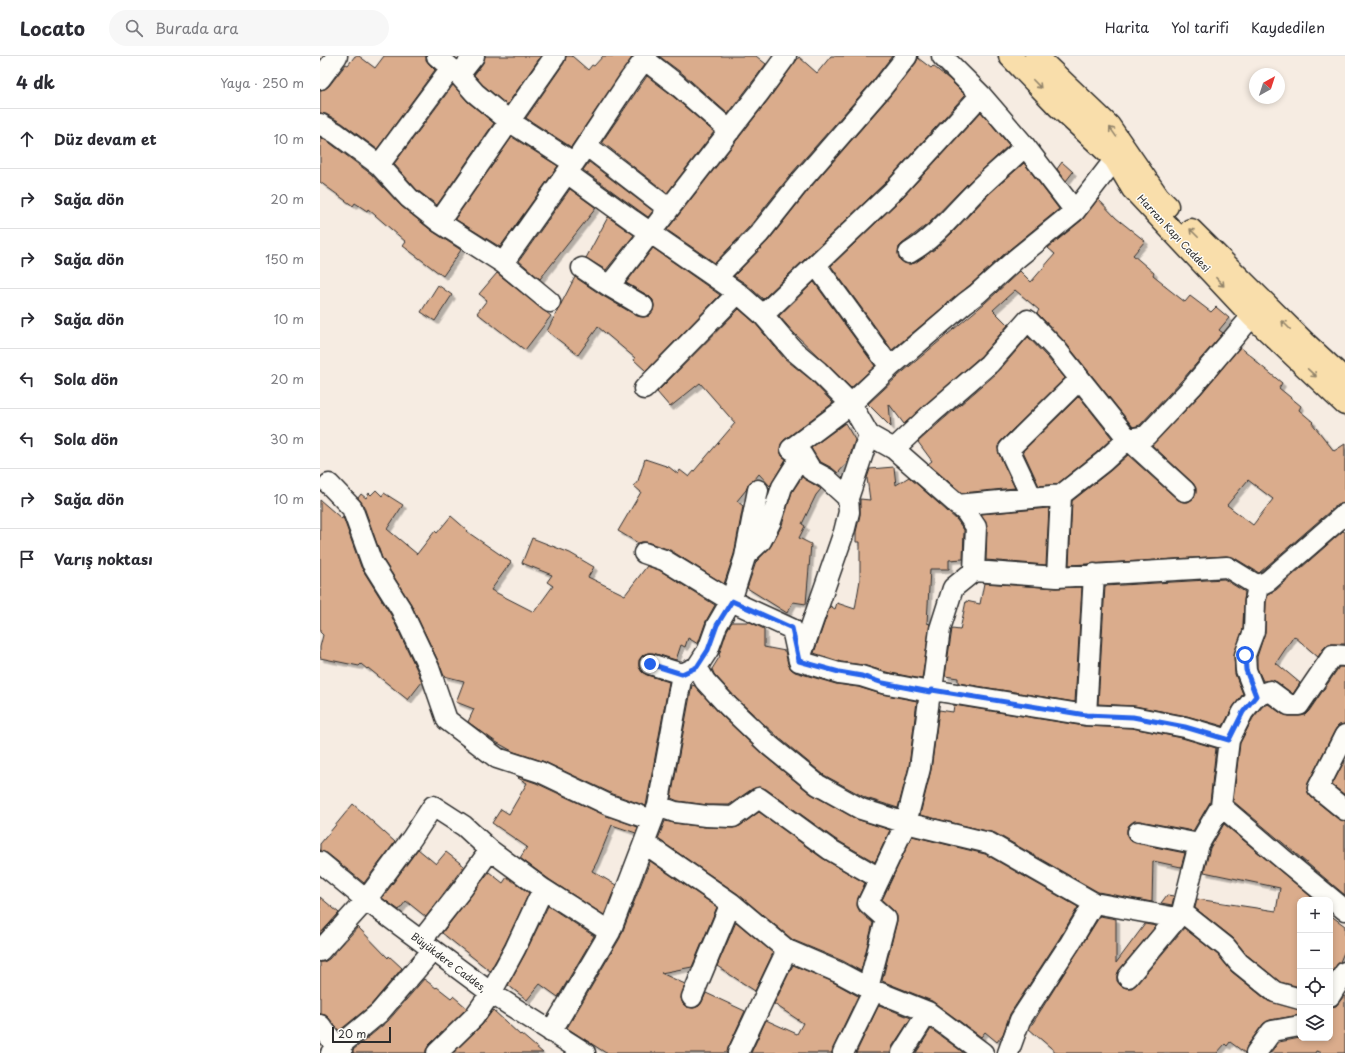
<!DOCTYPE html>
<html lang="tr">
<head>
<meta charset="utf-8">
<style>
	body { margin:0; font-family:"Playpen Sans",sans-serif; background:#f7f7f7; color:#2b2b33 }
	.controls { position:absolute; right:12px; bottom:12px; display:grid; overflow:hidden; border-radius:8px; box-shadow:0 2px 6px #0003 }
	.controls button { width:36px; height:36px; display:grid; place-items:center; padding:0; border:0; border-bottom:1px solid #e1e1e2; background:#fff; color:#2b2b33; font:20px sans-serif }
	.compass { position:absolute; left:929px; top:12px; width:36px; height:36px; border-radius:50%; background:#fff; box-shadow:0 2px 6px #0003; rotate:39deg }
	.scale { position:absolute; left:12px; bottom:10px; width:59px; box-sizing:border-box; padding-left:4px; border:2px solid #2b2b2b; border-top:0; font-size:11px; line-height:14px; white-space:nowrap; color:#2b2b2b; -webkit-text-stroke:3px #fdfcf7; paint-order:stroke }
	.stop { position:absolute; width:12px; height:12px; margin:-9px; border:3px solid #2563eb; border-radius:50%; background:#fff }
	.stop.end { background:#2563eb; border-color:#fff; box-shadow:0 1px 4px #0008 }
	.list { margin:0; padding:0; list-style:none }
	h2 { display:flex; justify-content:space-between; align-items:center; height:52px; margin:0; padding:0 16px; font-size:17px }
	h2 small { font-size:13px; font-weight:400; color:#7c7c81 }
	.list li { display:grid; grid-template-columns:26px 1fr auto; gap:12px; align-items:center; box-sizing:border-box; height:60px; padding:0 16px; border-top:1px solid #e1e1e2 }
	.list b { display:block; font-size:15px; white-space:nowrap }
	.list em { font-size:13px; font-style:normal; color:#7c7c81 }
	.icon { flex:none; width:22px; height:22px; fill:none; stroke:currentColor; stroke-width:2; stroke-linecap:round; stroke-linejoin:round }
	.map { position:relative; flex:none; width:1025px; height:997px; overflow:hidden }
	header { display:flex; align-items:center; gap:24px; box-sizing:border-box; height:56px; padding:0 20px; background:#fff; border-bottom:1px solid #e1e1e2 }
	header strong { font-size:19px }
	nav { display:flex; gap:22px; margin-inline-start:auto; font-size:14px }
	.search { width:280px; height:36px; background:#f7f7f7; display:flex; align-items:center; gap:10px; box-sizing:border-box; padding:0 14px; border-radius:22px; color:#7c7c81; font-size:15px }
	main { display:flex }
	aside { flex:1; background:#fff }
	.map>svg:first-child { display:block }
</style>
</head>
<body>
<header>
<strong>Locato</strong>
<div class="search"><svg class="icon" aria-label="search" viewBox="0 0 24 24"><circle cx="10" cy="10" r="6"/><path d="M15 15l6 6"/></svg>Burada ara</div>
<nav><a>Harita</a><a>Yol tarifi</a><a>Kaydedilen</a></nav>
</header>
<main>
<aside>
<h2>4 dk<small>Yaya · 250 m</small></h2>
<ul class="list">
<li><svg class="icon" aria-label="ahead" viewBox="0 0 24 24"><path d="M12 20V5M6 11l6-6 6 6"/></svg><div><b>Düz devam et</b></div><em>10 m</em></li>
<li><svg class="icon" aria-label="right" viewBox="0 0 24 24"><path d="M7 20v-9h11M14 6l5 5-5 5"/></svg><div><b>Sağa dön</b></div><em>20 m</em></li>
<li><svg class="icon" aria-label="right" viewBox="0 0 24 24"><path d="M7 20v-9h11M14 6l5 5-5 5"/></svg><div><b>Sağa dön</b></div><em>150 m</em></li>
<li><svg class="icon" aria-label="right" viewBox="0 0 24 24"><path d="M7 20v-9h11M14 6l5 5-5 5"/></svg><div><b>Sağa dön</b></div><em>10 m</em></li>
<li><svg class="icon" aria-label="left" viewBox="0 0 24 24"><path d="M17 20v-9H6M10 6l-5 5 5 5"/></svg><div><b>Sola dön</b></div><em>20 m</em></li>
<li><svg class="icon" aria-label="left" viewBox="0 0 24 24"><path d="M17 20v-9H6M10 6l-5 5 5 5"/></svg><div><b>Sola dön</b></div><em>30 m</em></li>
<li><svg class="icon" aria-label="right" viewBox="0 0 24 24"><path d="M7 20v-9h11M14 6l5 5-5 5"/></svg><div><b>Sağa dön</b></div><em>10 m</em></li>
<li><svg class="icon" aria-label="arrive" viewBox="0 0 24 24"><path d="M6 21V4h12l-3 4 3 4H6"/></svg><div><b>Varış noktası</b></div></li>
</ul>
</aside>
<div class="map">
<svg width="1025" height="997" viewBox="0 0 1025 997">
	<defs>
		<filter id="shadow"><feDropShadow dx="3.5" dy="3.5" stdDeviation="0" flood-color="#0004"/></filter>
	</defs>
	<rect width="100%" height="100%" fill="#f6ece2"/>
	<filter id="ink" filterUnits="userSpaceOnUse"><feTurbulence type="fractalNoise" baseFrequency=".025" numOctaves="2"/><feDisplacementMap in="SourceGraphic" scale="8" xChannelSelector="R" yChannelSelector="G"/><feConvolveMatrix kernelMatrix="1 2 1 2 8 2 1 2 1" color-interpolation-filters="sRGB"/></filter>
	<g filter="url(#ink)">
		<!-- building -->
		<path fill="#daac8c" stroke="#2b2b2b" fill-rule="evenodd" filter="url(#shadow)" d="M35,0H39L55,12L64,0H106V4L109,8L115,14L57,93L22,67L6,58L0,57V34L5,33L9,30L26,8L28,9Z
			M165,0H221L187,49L163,29L154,19L163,7Z
			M246,0H252L268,14L272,9L274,10L283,0H313L251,91L206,62L244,7Z
			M339,0H436L446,8L408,58L363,18Z
			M511,0H572L552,26L472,117L430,170L395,207L347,174L448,44L479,1L497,17Z
			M598,2L611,12L613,10L629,23L645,39L566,126L443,243L426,228L414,220L448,185L490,132L570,40L596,7Z
			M327,20L348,36L394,76L347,137L282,86Z
			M133,29L148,46L174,67L117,149L97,134L74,108Z
			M661,56L689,89L648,127L608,168L582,188L579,191L578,197L580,204L584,207L590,208L595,207L615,193L633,176L670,137L704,107L739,153L690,193L650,229L572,294L511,210L582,142Z
			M0,81L10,87L51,118L81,150L112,175L141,194L123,220L83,190L86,186L48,153L47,155L35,147L33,150L0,126Z
			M192,81L238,110L180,191L135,163Z
			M269,106L333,155L328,161L263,114Z
			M742,106L753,116L746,125L737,113Z
			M250,133L276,152L220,223L199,205Z
			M778,143L796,162L825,185L813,199L834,217L833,219L843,227L842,228L865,246L870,240L891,256L896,251L909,262L899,274L903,277L863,323L820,369L813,371L745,286L717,257L719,254L695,234L673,254L688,269L661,300L584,368L569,348L571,371L548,348L578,320L665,247L700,215L711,226L735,198L728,192L762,164Z
			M288,161L314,179L286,214L266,202Z
			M333,192L400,239L326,315L314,304L315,302L278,271L258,299L227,275L255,221L283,240L317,260L323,261L329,260L333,255L334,250L333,244L329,240L306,227Z
			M177,217L231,260L205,294L157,257L167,244L159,238Z
			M494,226L555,310L531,332L474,277L459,260Z
			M118,229L132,239L115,265L101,256Z
			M419,253L435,267L464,302L490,323L513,347L464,384L461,388L460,394L462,400L466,403L450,430L439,418L435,423L429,427L426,434L417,445L423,450L414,498L404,528L350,494L327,486H322L318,487L298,475L321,436L314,430L318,425L325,403L349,411L358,418L360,414L369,421L415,367L380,327L350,351L337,336Z
			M708,281L727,301L745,322L681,385L678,391L679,398L695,432L642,437L608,408L612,405L598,386L619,367L677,317Z
			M920,291L935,303L934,304L962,327L959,332L981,350L979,354L993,366L992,367L1014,395L1025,388V447L1017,449L939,517L913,501L906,500L749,509L752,445L790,415L808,399L858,444L863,446H868L874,442L876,437V432L873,427L832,389L880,339ZM928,424L953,443L933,469L907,449Z
			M759,340L792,382L776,397L737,428L719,430L703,395Z
			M525,367L535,384L527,407L518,417L512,412L499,405L491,392Z
			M574,411L576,429L589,421L637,464L644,474L643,503L629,504V513H610L607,567L610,568L602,623L566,616L543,609L521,606L494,597L510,550L515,553L517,547L535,553L540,524V486H536V476L540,459V443L550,444L547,422L550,413Z
			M482,421L501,433L496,439L482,468L485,470L479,482L491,488L486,548L473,546L467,557L427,532L436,506L451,490L462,469L472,436Z
			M56,434L62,440L64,437L83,449L67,473L97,498L115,475L117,477L131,460L147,474L146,475L191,506L171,534L214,556L233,530L227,526L232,519L202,507L212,482L250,497L274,511L268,521L305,539L327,510L339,514L395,549L386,565L378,588L368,582L365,591L361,589L356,604L333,597H328L323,599L319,604V611L322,616L327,619L349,626L326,750L293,738L225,706L194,696L176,686L148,666L154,653L136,646L144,625L124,620L119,607L91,548L62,502L43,448L38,442L41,438L46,442L49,437L51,439Z
			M0,444L22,463L23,461L41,511L71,559L98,616L102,626L88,644L48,612L47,613L41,608L39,610L0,602V591L3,579L0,576Z
			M729,452L726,509L666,504L667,472L666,465L661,458Z
			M1023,475L1025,476V588H1008L1003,593L998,601L974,580L956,607L980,627L973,638L957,626L952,624L943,625L937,612V601L945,576L946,546L948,538L956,534Z
			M904,523L925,536L924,545L923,573L914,600L915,618L923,638L913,651L903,670L867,660L815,650L778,648L785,530Z
			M664,527L736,532L762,531L755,646L638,627V622L625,620L632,573L640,574L646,545L660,548Z
			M412,566H430L444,573V591L465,595L468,608L471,613L475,616L516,628L538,631L561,638L597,645L589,710L578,752L546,742L504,719L458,681L416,642L394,618L392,613L400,600L399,599L407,574Z
			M1019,611H1025V668L1019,669L1015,674L988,727L987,732L988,737L991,741L1018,763L1025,765V839L913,745L920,687L933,662L943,650L948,648L962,658L969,660H979L985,659L989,655Z
			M372,629L375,630L400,658L442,698L491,738L536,763L570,774L555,806L515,783L446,733L439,731L432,733L409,749H387L358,745L351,742Z
			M634,649L764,670L812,672L862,682L896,692L890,746L873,775L820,765H814L809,769L807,773V780L811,785L815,787L865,797L861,811L833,805L832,846L778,836L675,777L600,759L611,714L619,654L633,656Z
			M1025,704V739L1012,729Z
			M199,721L216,727L284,759L318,771L316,777L292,769L277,806L272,815L296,829L284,859L230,824L200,802L207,791L172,767L181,753L189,758L207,727L198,722Z
			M33,748L75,786L44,827L7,797L0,795V788Z
			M439,756L502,802L545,827L538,842L537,850L540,856L553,867L541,915L523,905L473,884L418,838L338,783L345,765L354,767L385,771L413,772L420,770Z
			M904,768L995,844H980V931L960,926L927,899L913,882L875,852L877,843L956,855L960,832L884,816L890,792Z
			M592,780L665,798L758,851L739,883L690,958L683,978L677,986L665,976L661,981L612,945L562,925L577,865V860L574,855L562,844Z
			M98,793L116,808L126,796L144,810L106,861L86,845L79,854L62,842Z
			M330,805L397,851L372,911L341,917L365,928L361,942L363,948L367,951L373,952L379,950L382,946L386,937L425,955L408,992L407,997H286L247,972L300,882Z
			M169,816L183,827L187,821L209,837L185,888L170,915L122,877Z
			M847,839L854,840L852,849L841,847Z
			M0,841L19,857L0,878Z
			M228,850L274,880L238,941L220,928L207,944L188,929L205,898Z
			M1010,859L1025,870V894L1020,906L1016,910L1010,918Z
			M780,860L796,863V907L825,868L836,870L799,914L797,919V925L801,930L806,932H812L817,928L864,872L898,899L912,916L948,945L980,954V959L950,964L943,968L927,990L925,997L910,986L907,990L905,988L897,997H737L709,973Z
			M416,866L453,897L435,935L397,910Z
			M38,871L68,902L69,900L82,912L51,949L19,975L9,962L5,959L0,958V906H4L9,903Z
			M473,909L513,926L538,940L513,992L512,997H431L446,964L477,978L483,967L454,948Z
			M104,923L116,932L117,931L131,942L133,940L147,952L109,989L106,994V997H33V994L68,965Z
			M1024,940H1025V997H1003L996,995L995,997H950L959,986L980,982H1010V951L1016,950Z
			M559,949L591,962L572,991L571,997H536Z
			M173,954L200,979L201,978L223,997H133L162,969Z
			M611,973L644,997H596Z"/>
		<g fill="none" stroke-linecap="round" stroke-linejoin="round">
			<!-- minor casing -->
			<g stroke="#2b2b2b" stroke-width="23">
				<path id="minor" d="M117,0L139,19L155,37L189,65L254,107
					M622,0L661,39L705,90L755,155
					M324,3L355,27L410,75
					M139,19L154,0
					M0,23L17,0
					M0,68L16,77L59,109L89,142L119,166L183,207L230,246
					M266,89L349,153
					M59,109L131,12
					M247,117L312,164L418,237L443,259L473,294L498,315L531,348L549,379L574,393L646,456L656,471L654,515L633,532L620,573L612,634L610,636L600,712L586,767L548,847L566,863L548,932L551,940L523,997
					M119,166L235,0
					M589,197C616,181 634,157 656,135C672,119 690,105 705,90
					M183,207L256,104L310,23L327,0
					M496,209L570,311
					M262,212L289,230
					M397,221L439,178L481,125L561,33L587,0
					M323,250L289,230L439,37L466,0
					M443,259L574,134L661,39
					M324,333L418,237
					M574,393L611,358L669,308L708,264L736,293L808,383L865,435
					M9,428L32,452L52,507L81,553L109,612L127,664L177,702L220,716L289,749L332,764
					M528,442L506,422L491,414L482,399L471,393L531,348L570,311L645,247L657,238L697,202L755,155L795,103
					M712,442L689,393L760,323
					M637,449L712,442L741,439L783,406L808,383L826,380L872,331L932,260
					M324,497L344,504L411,545L472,573L479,605
					M426,499L441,485L451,465L462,431L482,399
					M654,515L737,521L907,511L938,530L948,525L1025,458
					M737,521L741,439
					M479,605L524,476L529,456L528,442L549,379
					M479,605L519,617L541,620L563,627L610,636
					M330,608L362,618L377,611L388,594L397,569L411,545L425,501L438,434
					M377,611L385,625L408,650L450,690L498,729L541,753L586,767L669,787L774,847L857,862
					M612,634L766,659L813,661L865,671L909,684
					M936,640L926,614L925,599L934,575L935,545L938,530
					M766,659L774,518
					M1025,679L998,732L1025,754
					M338,750L355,756L386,760L413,761L439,742L509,793L559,822
					M901,750L963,803L1025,854
					M818,776L879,788
					M324,787L411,847L467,894L518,916L548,932L608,956L663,997
					M0,806L46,844L171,937L265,997
					M862,856L906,891L919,907L955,936L980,943
					M101,885L143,832L170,794
					M0,895L46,844L92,782L113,750L144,770L170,794L223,833
					M808,921L862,856L879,788L901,750L909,684L923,656L936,640L950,635L969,649H979L1013,599L1025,600
					M1010,940L1025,916
					M372,941L411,847
					M0,969L22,997
					M231,976L290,876L324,787L338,750L362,618
					M11,997L59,957L113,894
					M117,997L154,961L171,937L195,893L223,833L290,876
					M418,997L467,894
					M582,997L608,956
					M688,997L700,964L749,889L774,847
					M936,997L952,975L980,970"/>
			</g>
			<!-- major casing -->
			<g stroke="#2b2b2b" stroke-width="25">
				<path id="major" d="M690,0L738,50L795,103L813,133L932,260L1025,348
					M716,0L789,70L838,141L847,150
					M871,174L985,287L1025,324"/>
			</g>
			<!-- minor -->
			<use href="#minor" stroke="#fdfcf7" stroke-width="20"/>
			<!-- major -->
			<use href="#major" stroke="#f9deab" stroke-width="22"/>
		</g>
		<!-- one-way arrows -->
		<defs><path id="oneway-shaft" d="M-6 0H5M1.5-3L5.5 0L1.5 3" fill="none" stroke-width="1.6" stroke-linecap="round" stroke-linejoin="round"/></defs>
		<g stroke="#92846b">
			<use href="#oneway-shaft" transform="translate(717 28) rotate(46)"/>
			<use href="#oneway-shaft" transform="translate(793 76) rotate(-125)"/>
			<use href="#oneway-shaft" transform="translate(874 177) rotate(-135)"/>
			<use href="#oneway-shaft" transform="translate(900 226) rotate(47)"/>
			<use href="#oneway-shaft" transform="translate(966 269) rotate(-135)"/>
			<use href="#oneway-shaft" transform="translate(992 317) rotate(43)"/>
		</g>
	</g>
	<g fill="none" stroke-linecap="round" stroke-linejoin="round" filter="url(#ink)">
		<!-- route -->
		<path stroke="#2563eb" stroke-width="5" d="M330,608L362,618L377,611L388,594L397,569L412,545L472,572L479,605L519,616L542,620L563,627L610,636L612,634L766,659L813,661L865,671L909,684L923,656L936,640L926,614L925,599"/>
	</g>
	<g text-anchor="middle" stroke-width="3" stroke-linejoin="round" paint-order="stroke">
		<!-- street labels -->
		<g font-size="10" fill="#2b2b2b" stroke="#fdfcf7">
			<text transform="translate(854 177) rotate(47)" y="4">Harran Kapı Caddesi</text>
			<text transform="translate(129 906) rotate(37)" y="4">Büyükdere Caddes,</text>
		</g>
	</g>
</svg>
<div class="controls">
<button>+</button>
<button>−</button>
<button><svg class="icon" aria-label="locate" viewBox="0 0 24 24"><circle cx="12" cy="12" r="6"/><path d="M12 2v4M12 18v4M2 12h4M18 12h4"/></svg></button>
<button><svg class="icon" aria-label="layers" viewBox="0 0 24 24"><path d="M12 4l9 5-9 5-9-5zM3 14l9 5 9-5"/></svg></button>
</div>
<svg class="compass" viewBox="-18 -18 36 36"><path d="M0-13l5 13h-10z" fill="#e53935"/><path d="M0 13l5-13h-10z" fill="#7c7c81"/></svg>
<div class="scale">20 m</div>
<div class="stop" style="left:925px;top:599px"></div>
<div class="stop end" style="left:330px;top:608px"></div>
</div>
</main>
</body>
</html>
